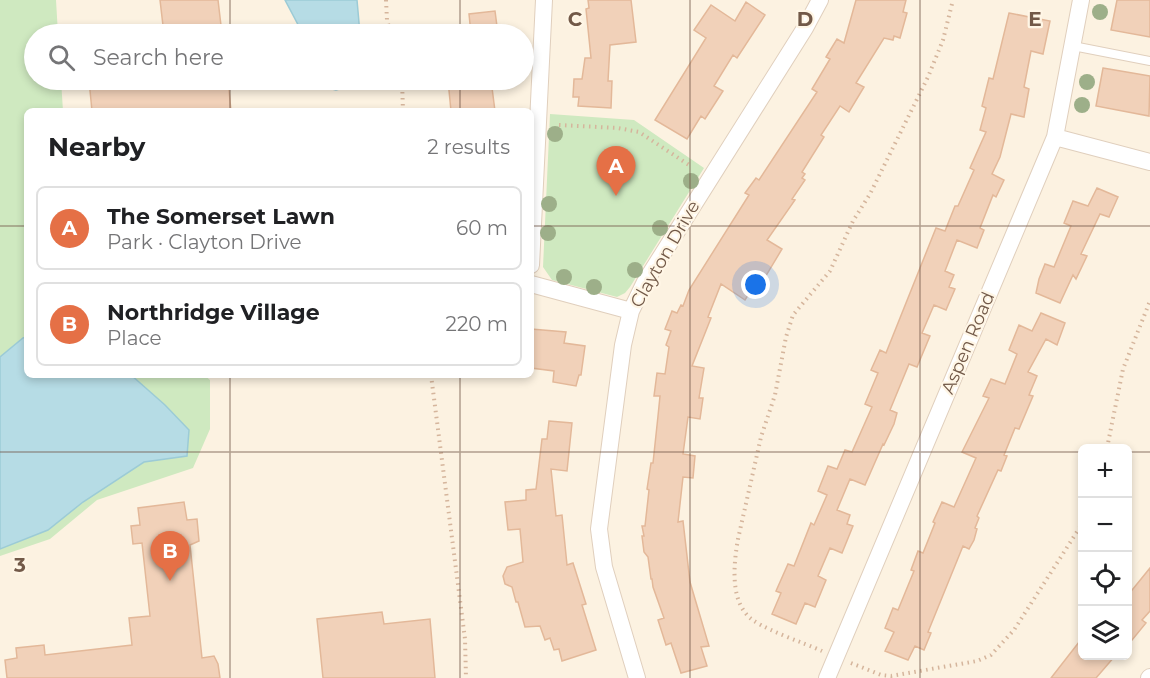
<!DOCTYPE html>
<html lang="en">
<head>
<meta charset="utf-8">
<style>
	body { margin:0; font-family:Montserrat,sans-serif; background:#f2f2f2; color:#202124 }
	.controls { position:absolute; right:18px; bottom:18px; display:grid; overflow:hidden; border-radius:9px; box-shadow:0 3px 9px #0003 }
	.controls button { width:54px; height:54px; display:grid; place-items:center; padding:0; border:0; border-bottom:2px solid #e0e0e0; background:#fff; color:#202124; font:30px sans-serif }
	.you { position:absolute; left:756px; top:285px; width:21px; height:21px; margin:-15px; border:4px solid #fff; border-radius:50%; background:#1a73e8; box-shadow:0 0 0 9px #1a73e833 }
	.badge { display:grid; place-items:center; width:39px; height:39px; border-radius:50%; background:#e57046; color:#fff; font-size:20px; font-weight:700 }
	.pin { position:absolute; translate:-50% -50px; filter:drop-shadow(0 2px 3px #0008) }
	.pin::after { content:''; position:absolute; top:32px; width:21px; height:18px; background:inherit; clip-path:polygon(0 0,100% 0,50% 100%) }
	.list { margin:0; padding:0; list-style:none }
	h2 { display:flex; justify-content:space-between; align-items:center; height:78px; margin:0; padding:0 24px; font-size:26px }
	h2 small { font-size:20px; font-weight:400; color:#757577 }
	.list li { display:grid; grid-template-columns:39px 1fr auto; gap:18px; align-items:center; box-sizing:border-box; height:84px; margin:0 12px 12px; padding:0 12px; border:2px solid #e0e0e0; border-radius:9px }
	.list b { display:block; font-size:22px; white-space:nowrap }
	.list p { margin:0; font-size:20px; white-space:nowrap; color:#757577 }
	.list em { font-size:20px; font-style:normal; color:#757577 }
	.icon { flex:none; width:33px; height:33px; fill:none; stroke:currentColor; stroke-width:2; stroke-linecap:round; stroke-linejoin:round }
	.map { position:relative; flex:none; width:1150px; height:678px; overflow:hidden }
	.search { position:absolute; background:#fff; box-shadow:0 3px 9px #0003; left:24px; top:24px; width:510px; height:66px; display:flex; align-items:center; gap:15px; box-sizing:border-box; padding:0 21px; border-radius:33px; color:#757577; font-size:22px }
	.panel { position:absolute; background:#fff; box-shadow:0 3px 9px #0003; left:24px; top:108px; width:510px; height:270px; border-radius:9px }
	.map>svg:first-child { display:block }
</style>
</head>
<body>
<div class="map">
<svg width="1150" height="678" viewBox="0 0 1150 678">
	<rect width="100%" height="100%" fill="#fcf2e1"/>
	<!-- green -->
	<path fill="#cfe9c0" d="M0,0H56L58,34H34V80H61L63,111H27V375H204L210,380V429L193,468L97,500L50,539L0,556Z
		M550,114L634,120L704,168L630,287L625,293L617,297L552,280L543,267Z"/>
	<!-- water -->
	<path fill="#b6dce5" stroke="#9ccbd6" stroke-width="1.5" d="M285,0H357L360,34H303Z
		M310,80H360L359,84L336,90L311,84Z
		M27,337V375H131L165,405L189,430L187,456L144,462L83,502L48,530L0,549V357L23,338Z"/>
	<!-- building -->
	<path fill="#f1d1b9" stroke="#e3b899" stroke-width="1.5" d="M160,0H218L222,34H164Z
		M588,0H631L636,42L610,45L608,81H612L611,108L578,106L579,97H573L574,79H582L585,58H591L586,9L589,8Z
		M856,0H906L903,12L907,13L900,38L894,36L893,40L884,38L856,83L864,87L849,112L840,106L821,135L824,137L802,172L805,174L802,178L805,180L792,199L795,200L767,240L782,249L761,284L757,281L745,300L721,284L708,317L711,318L692,366L704,368L699,398H703L700,419L688,417L683,454L695,456L693,478L683,477L678,522L683,521L690,582L709,646L701,647L707,666L681,673L671,643L666,645L658,620L664,618L653,587L652,579H651L648,557L644,552L642,536H644L642,526H645L649,490L647,489L651,463H653L658,416L660,396H654L657,373L665,374L669,347L666,345L671,331L665,329L672,311L677,313L681,305L683,306L689,290L749,195L745,193L756,178L759,180L817,92L812,89L830,59L826,57L837,39L844,43Z
		M1117,0H1150V37L1111,30Z
		M746,2L765,15L737,58L733,55L714,86L723,91L705,119L701,116L687,139L655,120L706,38L694,30L711,5L735,21Z
		M495,11L498,34H471L469,14Z
		M1009,13L1050,21L1043,54L1031,51L1024,87L1029,89L1024,117L1011,114L1000,157L992,174L1004,180L996,197L993,195L980,228L984,230L977,248L957,240L945,271L954,275L949,287L955,289L946,310L934,305L922,333L930,336L917,367L909,364L890,410L897,413L894,424L884,445L883,444L865,485L850,479L837,510L850,515L847,524L853,526L842,553L830,548L818,576L826,580L815,607L805,603L796,624L772,614L781,593L776,591L788,564L794,566L811,523L814,525L827,495L818,491L828,466L837,469L845,450L852,452L872,407L865,404L878,373L871,370L880,350L886,353L936,228L945,231L955,206H958L974,170L970,168L986,132L980,130L986,108L982,106L989,78L993,79Z
		M1103,68L1150,76L1149,116L1096,106Z
		M89,80H228L231,111H92Z
		M448,80H491L495,111H451Z
		M1097,188L1118,197L1109,217L1100,214L1081,254L1087,256L1076,279L1073,275L1060,303L1036,293L1039,279L1045,264L1054,267L1071,226L1064,223L1073,201L1088,206Z
		M1041,313L1065,323L1057,345L1046,339L1028,372L1037,376L1029,395L1033,396L1019,429L1015,428L1004,455L1007,456L1001,471L998,470L977,516L979,518L975,528L977,529L974,540L969,549L963,546L928,632L931,633L924,650L915,646L908,660L885,651L894,632L885,628L893,608L898,610L914,571L911,570L918,551L923,553L935,523L933,522L942,502L954,507L968,476L976,458L962,452L989,398L983,396L991,379L1005,384L1017,354L1009,350L1019,325L1032,331Z
		M531,329L566,332L564,343L585,346L581,375H579L576,386L553,382L554,371L531,368Z
		M549,421L572,423L567,471L551,469L556,516L562,515L567,565L573,563L586,604L582,605L596,650L562,661L559,649L554,650L550,638L545,640L540,626L525,627L518,602H516L512,587L505,584L503,576L507,567L523,562L520,529L508,530L505,502L526,500V490L536,489L542,439H547Z
		M184,502L187,520L197,519L199,541L190,545L202,658L214,656L218,664L220,678H7L5,660L17,658L16,648L44,645L45,655L132,645L129,618L150,616L142,543L133,544L131,526L140,525L138,508Z
		M1150,568V611L1142,620L1146,623L1128,645V595Z
		M382,612L384,624L430,619L435,678H323L317,619Z
		M1083,637V656H1115L1096,678H1051Z"/>
	<g fill="none" stroke-linecap="round" stroke-linejoin="round">
		<!-- lane casing -->
		<g stroke="#e0cfbd" stroke-width="10">
			<path id="lane" d="M1073,46L1150,61"/>
		</g>
		<!-- street casing -->
		<g stroke="#e0cfbd" stroke-width="18">
			<path id="street" d="M1055,137L1150,162
				M531,265L544,0
				M531,284L631,311
				M637,678L604,567L599,529L623,345L631,311L645,282L805,28L820,0
				M827,678L1055,137L1081,0
				M1149,678L1150,677"/>
		</g>
		<!-- path -->
		<path stroke="#d5b59c" stroke-width="4" stroke-dasharray="1.5 4.5" stroke-linecap="butt" d="M386,0L387,20L391,34
			M402,80L403,111
			M559,125L618,128L639,132L692,167
			M431,375L465,639L466,678
			M1107,448L1123,369L1150,301
			M822,651C805,643 758,628 747,615C730,596 734,562 738,539L761,437L775,395L786,337L793,315L830,271L853,221L870,194L928,77L943,40L953,0
			M851,663L881,675L891,676L977,661L991,655L1014,630L1082,524"/>
		<!-- lane -->
		<use href="#lane" stroke="#fff" stroke-width="8"/>
		<!-- street -->
		<use href="#street" stroke="#fff" stroke-width="16"/>
	</g>
	<!-- trees -->
	<g fill="#9daf89">
		<circle cx="1100" cy="12" r="8"/>
		<circle cx="1087" cy="82" r="8"/>
		<circle cx="1082" cy="105" r="8"/>
		<circle cx="555" cy="134" r="8"/>
		<circle cx="691" cy="181" r="8"/>
		<circle cx="549" cy="204" r="8"/>
		<circle cx="660" cy="228" r="8"/>
		<circle cx="548" cy="233" r="8"/>
		<circle cx="635" cy="270" r="8"/>
		<circle cx="564" cy="277" r="8"/>
		<circle cx="594" cy="287" r="8"/>
	</g>
	<!-- grid -->
	<path fill="none" stroke="#725948" stroke-width="1.5" stroke-opacity="0.55" d="M230,0V34M460,0V34M690,0V678M920,0V678M230,80V111M460,80V111M0,226H27M531,226H1150M230,375V678M460,375V678M0,452H1082M1128,452H1150"/>
	<g text-anchor="middle" stroke-width="4.5" stroke-linejoin="round" paint-order="stroke">
		<!-- street labels -->
		<g font-size="18" fill="#725948" stroke="#fff6e6">
			<text transform="translate(665 254) rotate(-60)" y="6">Clayton Drive</text>
			<text transform="translate(968 343) rotate(-67)" y="6">Aspen Road</text>
		</g>
	</g>
	<g font-size="20" text-anchor="middle" font-weight="bold" fill="#725948" stroke="#fff6e6" stroke-width="4.5" stroke-linejoin="round" paint-order="stroke">
		<text x="575" y="26">C</text>
		<text x="805" y="26">D</text>
		<text x="1035" y="26">E</text>
		<text x="20" y="572">3</text>
	</g>
</svg>
<div class="controls">
<button>+</button>
<button>−</button>
<button><svg class="icon" aria-label="locate" viewBox="0 0 24 24"><circle cx="12" cy="12" r="6"/><path d="M12 2v4M12 18v4M2 12h4M18 12h4"/></svg></button>
<button><svg class="icon" aria-label="layers" viewBox="0 0 24 24"><path d="M12 4l9 5-9 5-9-5zM3 14l9 5 9-5"/></svg></button>
</div>
<div class="you"></div>
<div class="pin badge" style="left:616px;top:196px">A</div>
<div class="pin badge" style="left:170px;top:581px">B</div>
<div class="search"><svg class="icon" aria-label="search" viewBox="0 0 24 24"><circle cx="10" cy="10" r="6"/><path d="M15 15l6 6"/></svg>Search here</div>
<section class="panel">
<h2>Nearby<small>2 results</small></h2>
<ul class="list">
<li><span class="badge">A</span><div><b>The Somerset Lawn</b><p>Park · Clayton Drive</p></div><em>60 m</em></li>
<li><span class="badge">B</span><div><b>Northridge Village</b><p>Place</p></div><em>220 m</em></li>
</ul>
</section>
</div>
</body>
</html>
